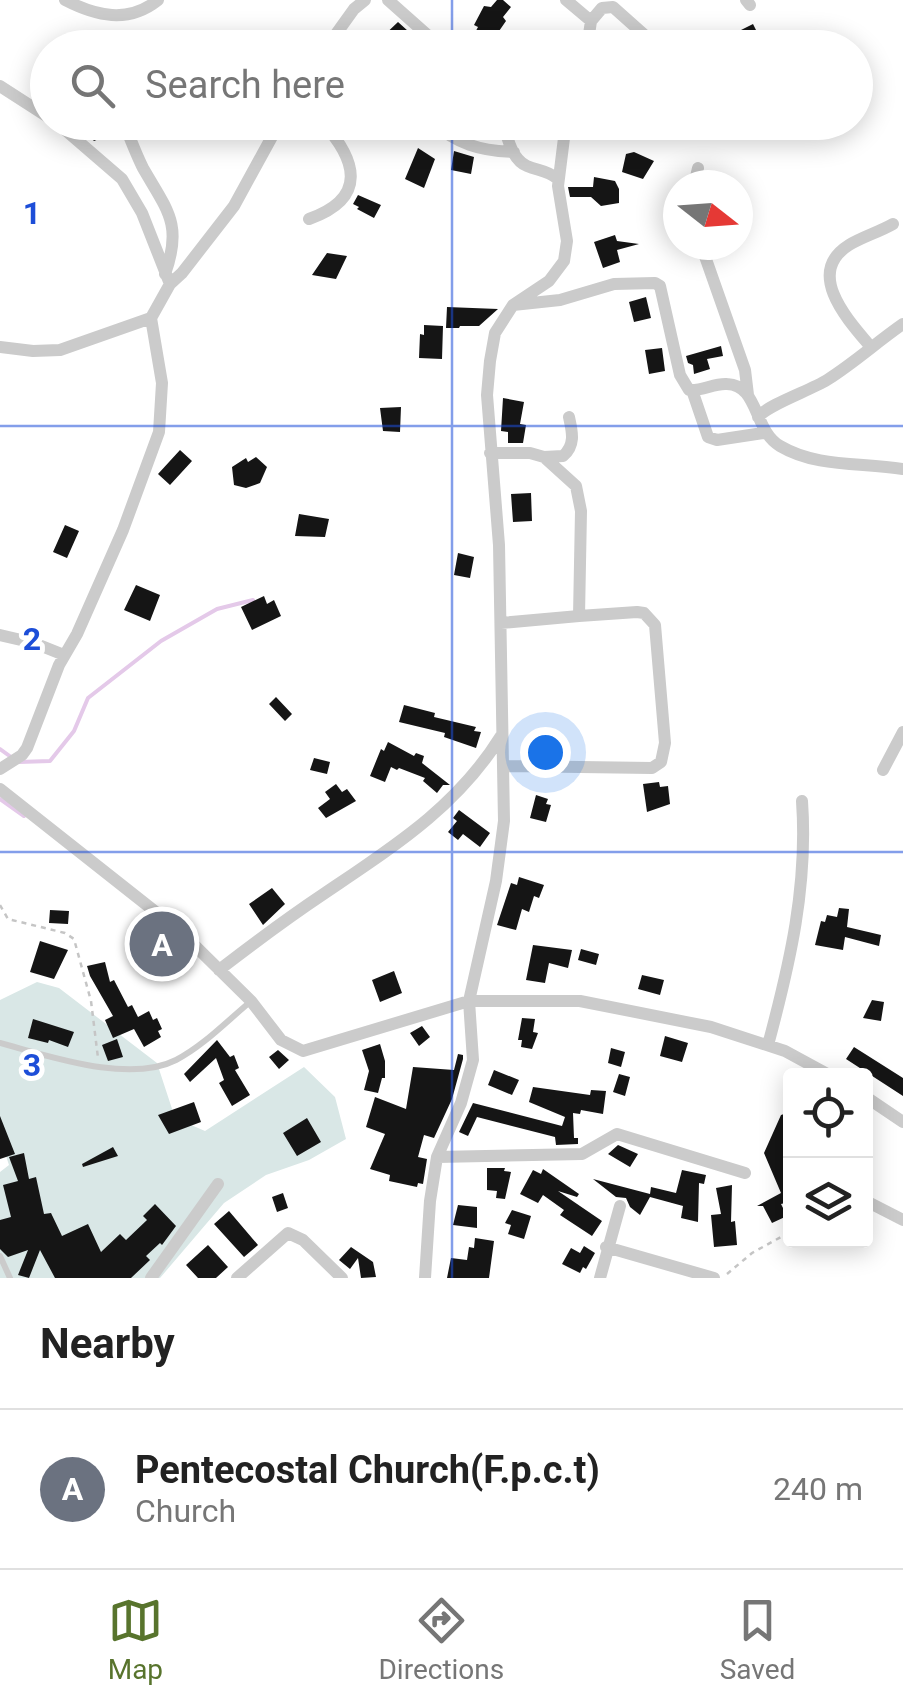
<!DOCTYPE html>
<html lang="en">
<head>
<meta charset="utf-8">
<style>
	body { margin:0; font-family:Roboto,sans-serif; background:#f6f6f6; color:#222 }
	.controls { position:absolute; right:30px; bottom:30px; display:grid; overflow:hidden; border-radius:10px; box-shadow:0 5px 25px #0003 }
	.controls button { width:90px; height:90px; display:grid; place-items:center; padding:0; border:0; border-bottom:2px solid #e0e0e0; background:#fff; color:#222; font:50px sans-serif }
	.compass { position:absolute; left:663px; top:170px; width:90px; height:90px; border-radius:50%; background:#fff; box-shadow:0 5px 25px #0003; rotate:107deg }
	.you { position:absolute; left:545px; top:752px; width:35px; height:35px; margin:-25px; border:8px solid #fff; border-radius:50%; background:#1a73e8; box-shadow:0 0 0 15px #1a73e833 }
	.badge { display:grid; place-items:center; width:65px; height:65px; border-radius:50%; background:#58742d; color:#fff; font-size:32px; font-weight:700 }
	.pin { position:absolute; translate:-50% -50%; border:5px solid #fff; box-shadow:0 2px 10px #0006 }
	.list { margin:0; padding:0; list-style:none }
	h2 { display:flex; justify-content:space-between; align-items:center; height:130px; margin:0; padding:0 40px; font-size:42px }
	h2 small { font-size:32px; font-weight:400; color:#767676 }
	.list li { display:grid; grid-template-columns:65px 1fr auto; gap:30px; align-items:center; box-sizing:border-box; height:160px; padding:0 40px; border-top:2px solid #e0e0e0 }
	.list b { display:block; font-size:38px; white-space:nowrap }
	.list p { margin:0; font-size:32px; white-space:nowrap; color:#767676 }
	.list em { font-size:32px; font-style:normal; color:#767676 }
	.icon { flex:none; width:55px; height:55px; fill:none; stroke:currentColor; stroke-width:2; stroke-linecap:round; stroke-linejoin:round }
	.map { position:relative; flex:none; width:903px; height:1278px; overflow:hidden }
	.search { position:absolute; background:#fff; box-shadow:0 5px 25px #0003; left:30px; right:30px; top:30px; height:110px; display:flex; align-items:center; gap:25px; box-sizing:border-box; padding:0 35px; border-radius:55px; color:#767676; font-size:38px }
	.sheet { height:290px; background:#fff }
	nav { display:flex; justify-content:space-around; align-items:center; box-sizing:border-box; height:140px; border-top:2px solid #e0e0e0; background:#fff; font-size:28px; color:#767676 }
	nav a { display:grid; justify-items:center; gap:5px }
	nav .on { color:#58742d }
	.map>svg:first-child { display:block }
</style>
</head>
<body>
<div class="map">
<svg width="903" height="1278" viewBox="0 0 903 1278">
	<rect width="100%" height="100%" fill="#fff"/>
	<!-- green -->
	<path fill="#d9e7e6" d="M37,982L59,988L157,1063L175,1118L205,1131L304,1067L335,1097L346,1139L309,1160L266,1175L224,1203L160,1278H0V1172L9,1165L0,1138V1000Z"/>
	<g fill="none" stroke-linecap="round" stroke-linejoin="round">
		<!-- stream -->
		<path stroke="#e4c9e9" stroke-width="4" d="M0,749L11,757
			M19,762L50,761L74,731L88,698L161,641L217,609L253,600
			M0,799L24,816"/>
	</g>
	<!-- building -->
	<path fill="#151515" d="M497,0H503L511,7L503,17L506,21L497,34L487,31L479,46L470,42L478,27L474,25L484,6L491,7Z
		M398,22L408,31L395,48H386L378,41Z
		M753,24L761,40L743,48L735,33Z
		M98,122H108L113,133L94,141L83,129Z
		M238,122H262L244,138L234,127Z
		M418,148L435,159L424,188L405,179Z
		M454,151L474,157L471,174L451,170Z
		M634,152L654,161L643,179L622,172L626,154Z
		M594,177L615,181L619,189V203L601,206L591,197H570L568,187H593Z
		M358,195L381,205L374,218L357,209L359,207L353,204Z
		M615,235L617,241L639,244L617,250L620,262L603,268L594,242Z
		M327,253L347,256L336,279L312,275Z
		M646,297L651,318L634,322L629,302Z
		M447,307L498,309L479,326H460L459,328H446Z
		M424,325L443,326L442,359L419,358L420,334L424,335Z
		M721,346L723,356L707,359L710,369L694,374L693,365L688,363L686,356Z
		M662,348L665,371L649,374L645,350Z
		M503,398L524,402L520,424L526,425L523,443H508V432L501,431Z
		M401,407L400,432L383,431L380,408Z
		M180,450L192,461L170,485L158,474Z
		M256,457L267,467L260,483L246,488L234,485L232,467L246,458L248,462Z
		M531,493L532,521L513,522L511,494Z
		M299,514L329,519L325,537L295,536Z
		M65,525L79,531L67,558L53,552Z
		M458,553L474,557L470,578L454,575Z
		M136,585L160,595L150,621L124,610Z
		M264,596L267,604L274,600L281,616L252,630L241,607Z
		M276,697L292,714L285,721L269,704Z
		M404,705L435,713L434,717L476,727L474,731L481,732L476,748L444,737L445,733L399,722Z
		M388,742L414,756L416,753L424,756L422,763L450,785H443L437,793L423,781L425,778L399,768L397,770L391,767L385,782L370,776L381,749L384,751Z
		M314,758L330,762L327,774L310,770Z
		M659,782L660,787L668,786L670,804L647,812L643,784Z
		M336,784L342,792L347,789L356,801L326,818L318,808L330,799L325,792Z
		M536,795L548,799L546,804L551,805L546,822L530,818Z
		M459,810L490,833L480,847L463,834L458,840L448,832L457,821L453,818Z
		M519,877L544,885L539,898L534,896L529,912L522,909L516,930L497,925L511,883L517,885Z
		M272,888L285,904L263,925L249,904Z
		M839,908L849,909L847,927L881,935L879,946L845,937L843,950L815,945L821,921L825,922L827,915L837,917Z
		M50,910L69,911L68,924L49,923Z
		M156,931L177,946L169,958L148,943Z
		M40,941L68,950L54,979L30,972Z
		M533,945L572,950L568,968L549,963L545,983L526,980Z
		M581,949L599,954L596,965L578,960Z
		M105,962L110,982L114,980L128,1007L132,1005L138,1017L149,1011L153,1020L157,1018L162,1029L158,1031L161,1037L144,1047L134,1029L113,1038L105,1020L113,1016L90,976L87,966Z
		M394,971L402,993L380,1002L372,980Z
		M642,975L664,980L660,995L638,989Z
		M872,1000L884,1002L881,1021L863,1018Z
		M522,1018L535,1019L533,1032L538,1033L532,1049L521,1047L522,1040H518Z
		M33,1019L74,1032L68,1047L49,1040L48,1043L28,1038Z
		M422,1026L430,1037L419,1046L410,1033Z
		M665,1036L688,1043L682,1062L660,1056Z
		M117,1039L123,1057L108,1061L102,1045Z
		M217,1040L230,1057L234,1055L239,1068L235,1070L250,1095L232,1106L219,1083L224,1080L216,1058L190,1082L184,1074Z
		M380,1044L385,1061V1078H382L378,1093L364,1090L369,1071L362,1050Z
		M854,1047L903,1078V1096L846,1059Z
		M611,1048L625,1052L621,1067L608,1063Z
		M278,1050L289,1060L279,1069L269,1057Z
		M458,1054L463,1055V1059L452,1099L434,1138L424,1135L418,1157L427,1159L423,1184L418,1183L417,1187L389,1181L390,1175L370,1169L385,1134L366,1127L375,1097L406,1109L413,1067L454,1070Z
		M494,1070L519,1080L512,1095L488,1085Z
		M619,1074L630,1077L625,1096L613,1092Z
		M533,1087L590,1095L591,1090L606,1091L603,1114L581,1110L580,1114L573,1113L574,1138H578V1144L556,1145L555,1137L477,1117L468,1136L459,1132L473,1103L562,1126L565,1117L529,1102Z
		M194,1102L201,1122L169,1134L158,1115Z
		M790,1112V1215L785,1203L781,1204L787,1216L772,1223L763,1206H757L781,1193L764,1153L781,1115Z
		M0,1116L15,1154L0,1159Z
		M307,1118L321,1142L297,1156L283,1133Z
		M618,1145L638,1154L630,1167L608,1154Z
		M113,1147L118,1156L83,1167L82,1164Z
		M24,1153L29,1179L36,1177L44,1214L51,1213L62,1236L88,1224L101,1252L120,1234L126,1240L147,1220L143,1216L155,1204L176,1226L162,1245L160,1243L146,1256L150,1260L131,1278H55L40,1250L29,1278L18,1275L28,1250L8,1257L0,1249V1220L11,1217L3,1185L18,1181L9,1157Z
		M487,1168H505L504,1171L511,1172L505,1199L496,1198L497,1191L487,1190Z
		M543,1169L579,1194L577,1197L558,1191L602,1221L592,1236L560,1215L564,1210L543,1195L538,1203L520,1194L533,1170L541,1174Z
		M682,1170L706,1175L704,1184L699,1183L698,1222L681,1218L683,1206L650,1197L640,1215L630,1207L626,1198L616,1197L593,1179L650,1194L651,1187L676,1193Z
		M732,1185L731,1222L735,1221L737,1245L714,1247L711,1215L721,1214L716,1188Z
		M283,1193L288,1208L277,1212L272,1197Z
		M458,1205L477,1207V1228L453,1225Z
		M512,1210L531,1216L524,1239L508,1234L511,1225L505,1223Z
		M229,1211L258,1245L244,1257L214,1224Z
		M475,1238L494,1241L489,1278H447L451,1258L467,1260L469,1247L474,1248Z
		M208,1245L228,1267L216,1278H198L186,1265Z
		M584,1246L595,1253L586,1269L583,1267L580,1273L562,1264L571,1248L580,1253Z
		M351,1247L373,1262L376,1277L361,1278L358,1258L350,1269L339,1260Z"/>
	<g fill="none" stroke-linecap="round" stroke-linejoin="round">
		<!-- path -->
		<path stroke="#c5c5c5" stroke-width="2.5" stroke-dasharray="5 5" stroke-linecap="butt" d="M0,905L8,919L65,933L74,939L91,1001L98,1058
			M727,1274L752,1253L790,1232"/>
		<!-- service -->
		<path stroke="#cbcbcb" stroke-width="6" d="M0,1043C49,1056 129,1084 176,1060C203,1046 226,1022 250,1002
			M0,1256L10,1278"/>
		<!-- minor -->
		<path stroke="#cbcbcb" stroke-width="12" d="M65,0C96,16 128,24 158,0
			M388,0L442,48
			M566,0L591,21L587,48
			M746,0L750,5
			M591,21L602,8L613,7L659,48
			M326,48L354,9L365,0
			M0,86L48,117
			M56,122L122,179L142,213L170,284
			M432,122C457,144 480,151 514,152
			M503,122C507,137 512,160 527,166C539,171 547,170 558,179
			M124,123C130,138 136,154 143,168C167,210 183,224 165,274
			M694,185L698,168
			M309,219C368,198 357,160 322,122
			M701,245L745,370L748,395
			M513,305L560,300L614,284L655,283L660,286L680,375L689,390C703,391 714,383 727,384C759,385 753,430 780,446C817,468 862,462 903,469
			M870,346C847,319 805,273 849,245C862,237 879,232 893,224
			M0,347L33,351L60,350L151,318
			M692,390L708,437L717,440L763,433
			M758,417C769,404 809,391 827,380C854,363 877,342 903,324
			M490,453H530L544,457L576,486L581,511L579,616L637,612L644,613L655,625L665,743L661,762L652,768L504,766
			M544,457L563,456C576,445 572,431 569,417
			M501,623L579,616
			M0,635L34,643L64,655
			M0,769L22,755L27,748L59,665L77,634L123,530L159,432L162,383L151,318L170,284L182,273L234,206L280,122
			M883,770L903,732
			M0,789L181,932L251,1001L281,1040L303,1051L469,1001H580L711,1027L785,1051L831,1076
			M219,970C254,943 289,917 325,893C393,847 457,807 501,736
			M768,1045C790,963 808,886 802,801
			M866,1097L903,1122
			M437,1157L582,1154L617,1134L745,1173
			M866,1201L903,1220
			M606,1247L714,1278
			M151,1278L218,1184
			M237,1278L288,1233L303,1240L342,1278
			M425,1278L430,1201L437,1157L461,1103L473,1060L469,1001L496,881L504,821L499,545L487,395L490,361L495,333L513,305L549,281L564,261L567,241L558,186L566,122
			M600,1278L620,1206"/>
	</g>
	<!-- grid -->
	<path fill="none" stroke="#1d4ed8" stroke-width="2.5" stroke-opacity="0.55" d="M452,0V48M452,122V1278M0,426H903M0,852H903"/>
	<g font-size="32" text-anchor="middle" font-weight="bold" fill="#1d4ed8" stroke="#fff" stroke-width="10" stroke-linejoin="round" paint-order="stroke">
		<text x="32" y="224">1</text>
		<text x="32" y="650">2</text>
		<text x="32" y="1076">3</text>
	</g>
</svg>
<div class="controls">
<button><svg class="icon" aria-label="locate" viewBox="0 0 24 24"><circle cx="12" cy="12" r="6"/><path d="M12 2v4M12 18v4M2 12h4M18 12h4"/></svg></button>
<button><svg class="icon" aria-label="layers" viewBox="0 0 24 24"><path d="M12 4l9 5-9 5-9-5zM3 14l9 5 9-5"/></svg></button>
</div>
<svg class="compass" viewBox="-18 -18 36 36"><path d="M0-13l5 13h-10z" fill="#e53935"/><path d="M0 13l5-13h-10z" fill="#767676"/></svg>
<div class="you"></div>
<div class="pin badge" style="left:162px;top:944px;background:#6b7280">A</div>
<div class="search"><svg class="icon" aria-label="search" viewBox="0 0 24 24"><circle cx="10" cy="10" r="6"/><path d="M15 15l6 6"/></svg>Search here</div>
</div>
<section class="sheet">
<h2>Nearby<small></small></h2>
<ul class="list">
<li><span class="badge" style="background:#6b7280">A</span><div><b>Pentecostal Church(F.p.c.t)</b><p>Church</p></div><em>240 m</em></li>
</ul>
</section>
<nav>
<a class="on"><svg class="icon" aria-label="map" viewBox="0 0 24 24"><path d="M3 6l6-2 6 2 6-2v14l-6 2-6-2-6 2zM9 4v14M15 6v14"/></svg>Map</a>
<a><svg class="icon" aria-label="directions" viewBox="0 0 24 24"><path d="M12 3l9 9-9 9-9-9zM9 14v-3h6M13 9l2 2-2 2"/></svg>Directions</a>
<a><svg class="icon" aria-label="saved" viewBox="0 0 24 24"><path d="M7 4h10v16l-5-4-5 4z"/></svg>Saved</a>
</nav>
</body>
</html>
